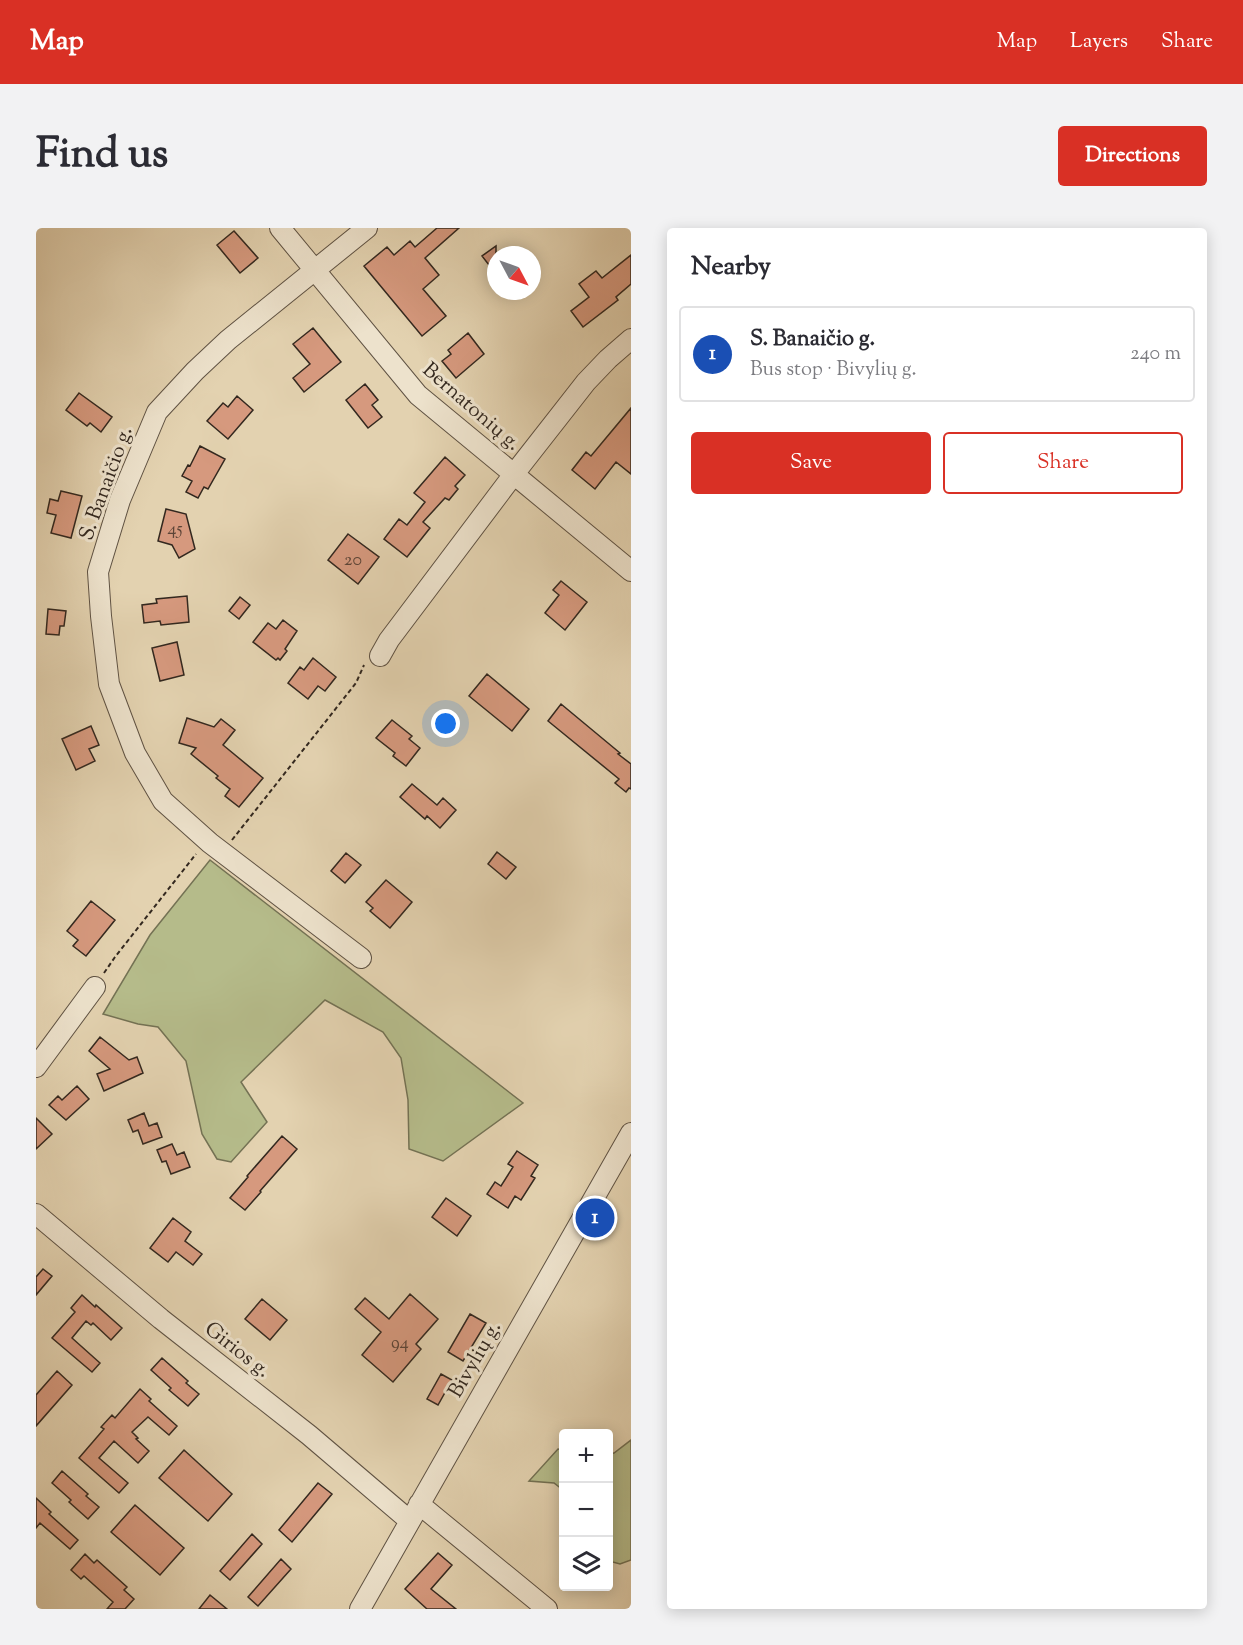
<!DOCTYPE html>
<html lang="en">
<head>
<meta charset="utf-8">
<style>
	body { margin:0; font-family:"Sorts Mill Goudy",serif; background:#f2f2f3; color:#2b2b33 }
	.controls { position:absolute; right:18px; bottom:18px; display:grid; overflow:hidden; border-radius:6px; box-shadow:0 3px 15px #0003 }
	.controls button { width:54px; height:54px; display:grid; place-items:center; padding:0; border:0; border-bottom:2px solid #e1e1e2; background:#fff; color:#2b2b33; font:30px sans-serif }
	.compass { position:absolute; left:451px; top:18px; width:54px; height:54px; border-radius:50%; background:#fff; box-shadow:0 3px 15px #0003; rotate:131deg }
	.you { position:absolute; left:410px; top:496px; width:21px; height:21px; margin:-15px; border:4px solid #fff; border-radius:50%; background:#1a73e8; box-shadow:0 0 0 9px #1a73e833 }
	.badge { display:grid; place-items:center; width:39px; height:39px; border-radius:50%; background:#d93025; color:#fff; font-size:20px; font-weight:700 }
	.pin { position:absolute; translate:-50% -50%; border:3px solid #fff; box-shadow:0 2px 6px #0006 }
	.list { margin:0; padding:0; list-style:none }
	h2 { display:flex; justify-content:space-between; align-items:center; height:78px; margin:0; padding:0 24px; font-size:26px }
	h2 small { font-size:20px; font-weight:400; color:#7c7c81 }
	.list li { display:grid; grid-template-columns:39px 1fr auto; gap:18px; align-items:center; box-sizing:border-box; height:96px; margin:0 12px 12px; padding:0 12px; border:2px solid #e1e1e2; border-radius:6px }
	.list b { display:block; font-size:22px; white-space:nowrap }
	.list p { margin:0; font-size:20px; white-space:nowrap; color:#7c7c81 }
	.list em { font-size:20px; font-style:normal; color:#7c7c81 }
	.actions { display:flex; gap:12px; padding:18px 24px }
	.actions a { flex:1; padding:14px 0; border:2px solid #d93025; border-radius:6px; text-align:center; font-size:21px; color:#d93025 }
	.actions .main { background:#d93025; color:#fff }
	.icon { flex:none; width:33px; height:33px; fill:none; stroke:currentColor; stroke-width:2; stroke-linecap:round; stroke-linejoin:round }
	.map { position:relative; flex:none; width:595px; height:1381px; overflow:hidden; border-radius:6px }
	header { display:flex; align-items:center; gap:36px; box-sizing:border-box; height:84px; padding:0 30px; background:#d93025; color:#fff }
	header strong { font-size:28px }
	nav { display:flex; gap:33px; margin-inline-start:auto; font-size:21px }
	.intro { display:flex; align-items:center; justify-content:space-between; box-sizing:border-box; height:144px; padding:0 36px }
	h1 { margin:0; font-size:42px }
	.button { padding:15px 27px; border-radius:6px; background:#d93025; color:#fff; font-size:21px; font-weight:700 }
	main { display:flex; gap:36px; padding:0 36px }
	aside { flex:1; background:#fff; border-radius:6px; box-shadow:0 3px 15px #0003 }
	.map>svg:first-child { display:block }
</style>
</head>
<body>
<header>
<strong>Map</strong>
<nav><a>Map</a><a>Layers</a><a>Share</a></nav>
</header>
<div class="intro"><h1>Find us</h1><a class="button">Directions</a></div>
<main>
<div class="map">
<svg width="595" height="1381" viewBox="0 0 595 1381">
	<rect width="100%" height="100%" fill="#e3d2b0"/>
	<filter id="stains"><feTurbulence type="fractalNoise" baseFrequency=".00333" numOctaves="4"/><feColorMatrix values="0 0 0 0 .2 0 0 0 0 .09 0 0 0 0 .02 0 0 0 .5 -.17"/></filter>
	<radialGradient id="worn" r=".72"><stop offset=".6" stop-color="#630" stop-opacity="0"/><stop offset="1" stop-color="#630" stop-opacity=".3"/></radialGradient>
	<!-- green -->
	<path fill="#b5bb8a" stroke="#747254" stroke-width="1.5" d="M174,632L487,875L407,933L373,921L372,872L365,830L347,804L289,772L205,854L231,894L195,934L181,931L166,906L150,833L122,799L102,796L67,786L114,707Z
		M595,1212V1332L584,1336L573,1333V1226L578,1225Z
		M522,1221L527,1222V1262L518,1255L493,1253Z"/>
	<!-- building -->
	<path fill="#d6997e" stroke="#33281f" stroke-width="1.5" d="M401,0H423L389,30L403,47L387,61L410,88L386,108L328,38L351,19L358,27L374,13L379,19Z
		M198,3L222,30L204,45L181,17Z
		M460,18V46L446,28Z
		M595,27V56L580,69L582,72L547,99L535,83L553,69L543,56L560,43L566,50Z
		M277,100L305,134L268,164L257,150L274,136L257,116Z
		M432,105L448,126L420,150L406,133L415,126L412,122Z
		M329,156L342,172L336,177L346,189L332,200L310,172Z
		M43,165L76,189L65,204L54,195L51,198L30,182Z
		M201,168L217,182L192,211L171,193L187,175L192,179Z
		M595,180V246L580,234L559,261L536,242L550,224L555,228Z
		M164,218L189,231L172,261L168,259L162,270L150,264L156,253L146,248L152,237L154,238Z
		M409,229L429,247L419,258L422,261L413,272L409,270L387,294L394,300L371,329L348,311L363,291L371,297L389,274L378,265Z
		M25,263L46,268L35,310L15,305L20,287L11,285L14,271L22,273Z
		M130,281L150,286L159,321L143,330L136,317L122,313Z
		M312,306L343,329L322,356L292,332Z
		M525,353L551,374L529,402L509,385L523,367L517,362Z
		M151,368L153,394L125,397L124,393L108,395L106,377L121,375L120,371Z
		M204,369L214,377L203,391L193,383Z
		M12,381L30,383L28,398H24L23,407L10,406Z
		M247,392L261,403L249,421L251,423L244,432L242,430L240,432L217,414L232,395L240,401Z
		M141,414L148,447L124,453L116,420Z
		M277,430L300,449L289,463L282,458L272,471L252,455L264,439L268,442Z
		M451,446L493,481L476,503L433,468Z
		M525,476L584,525L582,526L595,536V561L593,560L590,564L579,555L583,551L512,493Z
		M151,490L178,499L185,491L199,502L187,517L227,550L203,579L189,568L194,561L180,550L182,548L155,526L160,520L143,515Z
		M356,492L376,508L373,511L384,520L370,538L357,528L359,525L340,510Z
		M55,498L63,517L53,521L59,533L40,542L26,511Z
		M376,556L401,577L407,570L420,582L404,600L391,588L389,591L364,569Z
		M461,624L480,639L470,651L452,636Z
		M310,625L325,637L309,655L295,643Z
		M350,652L376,674L354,700L334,683L337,680L330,674Z
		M55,673L79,692L50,728L37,718L42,712L31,703Z
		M64,809L93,832L101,829L107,845L68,863L61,846L74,841L53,823Z
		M41,858L53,871L30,892L13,877L22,868L26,872Z
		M108,885L113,898L121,895L126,909L107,916L102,902L97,904L92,892Z
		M0,890L16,906L0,921Z
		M246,908L261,921L224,963L225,964L209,982L194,970L212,949L211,948Z
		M136,916L141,927L148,924L154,939L135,946L130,933L126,934L121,922Z
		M481,923L502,937L495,948L499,950L485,972L479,968L472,980L451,966L459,954L465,958L477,939L472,936Z
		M410,970L435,988L421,1008L396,989Z
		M137,990L155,1004L149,1013L166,1026L157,1037L140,1024L132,1034L114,1020Z
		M7,1041L16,1048L0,1067V1049Z
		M374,1066L402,1091L380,1116L385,1121L357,1154L326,1127L345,1104L319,1081L329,1070L353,1091Z
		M46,1067L59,1079L60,1077L86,1100L75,1112L57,1095L55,1097L50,1093L36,1110L64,1135L56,1144L16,1110L39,1084L35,1080Z
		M226,1071L251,1092L234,1112L209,1091Z
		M434,1086L450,1095L427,1133L412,1124Z
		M126,1130L152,1153L150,1155L163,1166L152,1178L133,1162L135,1160L115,1142Z
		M21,1143L36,1157L0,1198V1167Z
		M405,1146L416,1152L402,1177L391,1171Z
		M104,1161L115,1171L113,1173L141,1198L133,1207L112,1189L96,1204L102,1210L100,1211L113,1223L102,1235L78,1213L63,1230L92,1255L83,1265L43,1230L68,1201L65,1199L76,1187L79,1190Z
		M148,1222L196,1266L172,1293L123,1250Z
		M26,1243L52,1266L50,1268L63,1279L52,1291L33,1274L35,1272L16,1255Z
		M282,1255L296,1266L256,1314L243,1302Z
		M0,1270L15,1284L13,1286L42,1312L34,1321L4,1295L0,1300Z
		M99,1277L148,1320L124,1347L75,1304Z
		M216,1306L226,1316L194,1352L184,1343Z
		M402,1325L416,1337L395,1361L420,1381H391L369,1361Z
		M49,1326L58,1335L61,1332L91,1359L88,1362L98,1371L89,1381H71L77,1374L48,1348L45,1351L35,1342Z
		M245,1331L255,1341L222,1378L212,1369Z
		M174,1367L191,1381H163Z"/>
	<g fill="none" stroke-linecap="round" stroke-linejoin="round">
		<!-- minor casing -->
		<g stroke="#5f5243" stroke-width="22">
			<path id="minor" d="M244,0L382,167L595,343
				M344,428L353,412L478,246L550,154L572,131L595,111
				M325,730L174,615L127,573L99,525L73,456L65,388L62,344L84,272L121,184L159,143L192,112L331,0
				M0,839L59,759
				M0,986L125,1091L273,1207L374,1293
				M383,1276L511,1381
				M324,1381L595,905"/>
		</g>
		<!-- path -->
		<path stroke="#33281f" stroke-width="2" stroke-dasharray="4.5 3" stroke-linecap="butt" d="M196,612L320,455L328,437
			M68,745L79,729L160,626"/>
		<!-- minor -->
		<use href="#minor" stroke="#ede2cc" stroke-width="20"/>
	</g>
	<g text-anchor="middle" stroke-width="6" stroke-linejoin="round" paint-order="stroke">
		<!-- number labels -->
		<g font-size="18" fill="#5c4437">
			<text x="139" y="306">45</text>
			<text x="317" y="337">20</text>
			<text x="364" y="1120">94</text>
		</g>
		<!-- street labels -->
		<g font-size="21" fill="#33281f" stroke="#ede2cc">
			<text transform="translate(436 178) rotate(41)" y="7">Bernatonių g.</text>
			<text transform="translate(69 255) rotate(-70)" y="7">S. Banaičio g.</text>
			<text transform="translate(202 1121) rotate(38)" y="7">Girios g.</text>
			<text transform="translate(438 1131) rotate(-60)" y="7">Bivylių g.</text>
		</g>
	</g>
	<rect width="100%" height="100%" filter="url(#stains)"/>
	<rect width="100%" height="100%" fill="url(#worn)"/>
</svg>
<div class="controls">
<button>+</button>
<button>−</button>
<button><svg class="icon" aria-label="layers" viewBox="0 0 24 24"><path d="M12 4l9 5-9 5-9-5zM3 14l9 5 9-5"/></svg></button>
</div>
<svg class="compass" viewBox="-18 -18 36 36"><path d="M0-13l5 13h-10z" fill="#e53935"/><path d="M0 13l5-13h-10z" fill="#7c7c81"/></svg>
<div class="you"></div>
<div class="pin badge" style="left:559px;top:990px;background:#1a4fb4">1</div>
</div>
<aside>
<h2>Nearby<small></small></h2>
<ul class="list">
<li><span class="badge" style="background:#1a4fb4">1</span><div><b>S. Banaičio g.</b><p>Bus stop · Bivylių g.</p></div><em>240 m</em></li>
</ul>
<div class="actions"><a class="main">Save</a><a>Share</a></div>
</aside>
</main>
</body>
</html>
